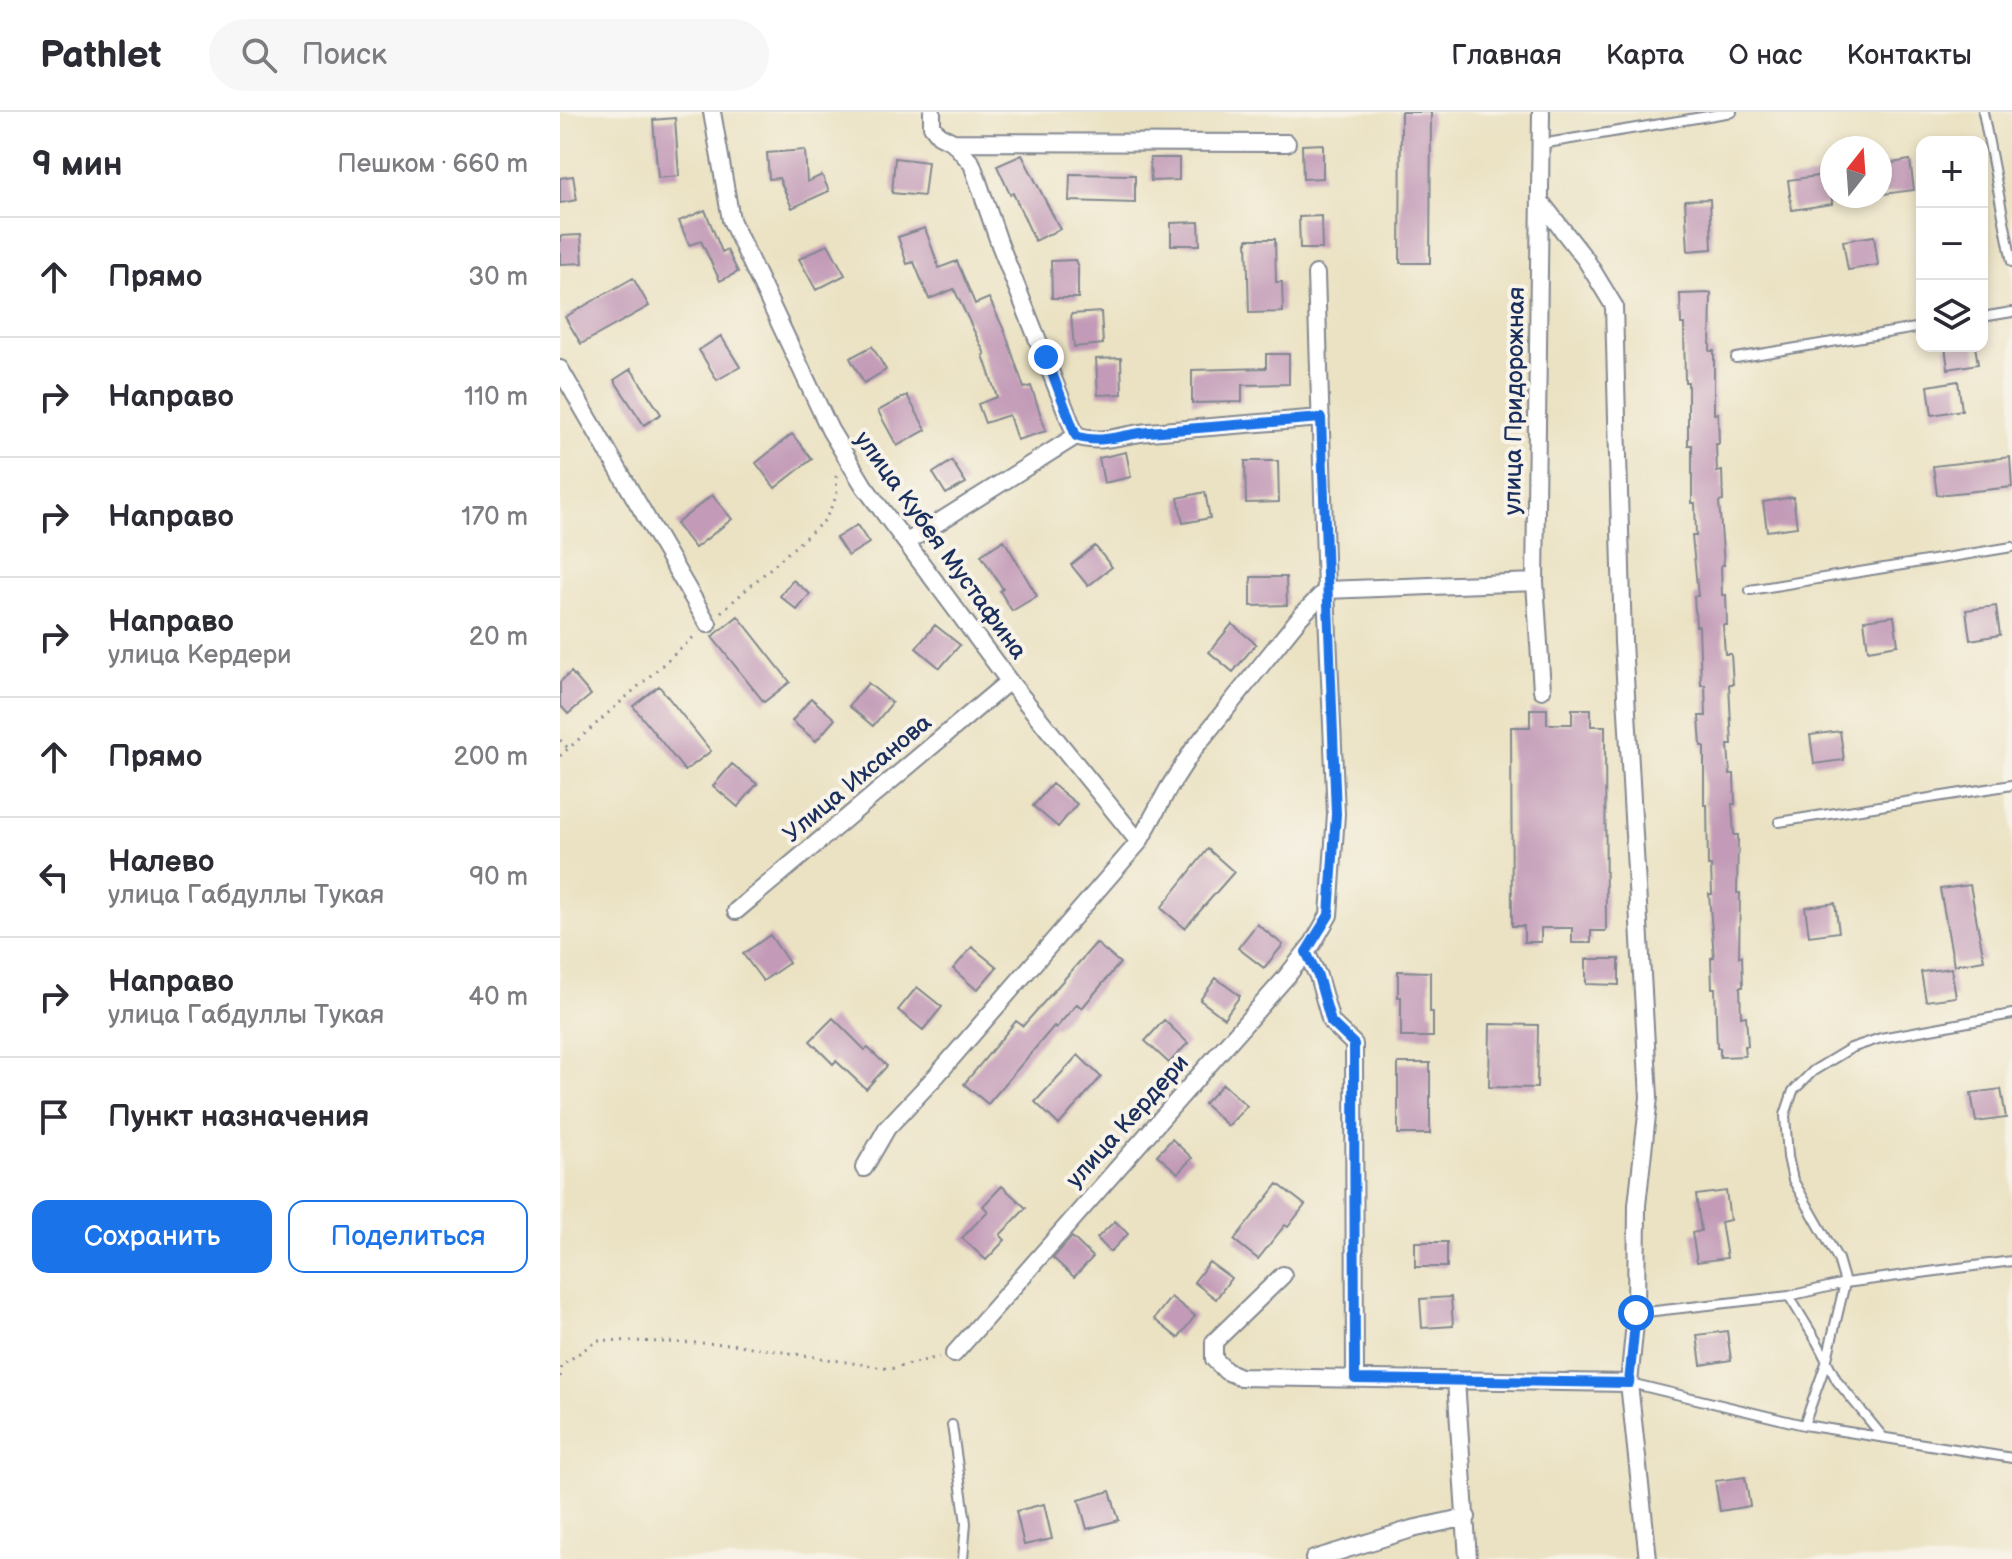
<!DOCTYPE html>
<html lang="ru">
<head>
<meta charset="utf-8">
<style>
	body { margin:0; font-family:"Balsamiq Sans",sans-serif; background:#f7f7f7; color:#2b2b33 }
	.controls { position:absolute; right:24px; top:24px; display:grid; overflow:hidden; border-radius:16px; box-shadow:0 4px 12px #0003 }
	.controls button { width:72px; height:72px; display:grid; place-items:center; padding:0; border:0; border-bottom:2px solid #e1e1e2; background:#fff; color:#2b2b33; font:40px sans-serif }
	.compass { position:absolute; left:1260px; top:24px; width:72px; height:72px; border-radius:50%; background:#fff; box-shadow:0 4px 12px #0003; rotate:17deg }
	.stop { position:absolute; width:24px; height:24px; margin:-18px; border:6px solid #1a73e8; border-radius:50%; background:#fff }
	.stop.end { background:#1a73e8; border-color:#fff; box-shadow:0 2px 8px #0008 }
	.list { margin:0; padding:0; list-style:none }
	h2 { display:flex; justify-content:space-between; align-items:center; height:104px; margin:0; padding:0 32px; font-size:34px }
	h2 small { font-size:26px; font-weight:400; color:#7c7c81 }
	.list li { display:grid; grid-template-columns:52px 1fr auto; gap:24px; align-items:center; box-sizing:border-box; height:120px; padding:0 32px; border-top:2px solid #e1e1e2 }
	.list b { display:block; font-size:30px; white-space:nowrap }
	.list p { margin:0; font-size:26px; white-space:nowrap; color:#7c7c81 }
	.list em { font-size:26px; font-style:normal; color:#7c7c81 }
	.actions { display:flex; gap:16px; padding:24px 32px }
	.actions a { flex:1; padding:18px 0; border:2px solid #1a73e8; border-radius:16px; text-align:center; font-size:28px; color:#1a73e8 }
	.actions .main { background:#1a73e8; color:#fff }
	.icon { flex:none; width:44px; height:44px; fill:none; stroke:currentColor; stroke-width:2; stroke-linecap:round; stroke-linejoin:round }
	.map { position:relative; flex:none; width:1452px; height:1447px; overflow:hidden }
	header { display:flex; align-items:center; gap:48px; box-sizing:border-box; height:112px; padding:0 40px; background:#fff; border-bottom:2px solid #e1e1e2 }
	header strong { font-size:38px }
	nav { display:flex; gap:44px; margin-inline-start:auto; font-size:28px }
	.search { width:560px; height:72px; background:#f7f7f7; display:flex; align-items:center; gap:20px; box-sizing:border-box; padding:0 28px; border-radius:44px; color:#7c7c81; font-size:30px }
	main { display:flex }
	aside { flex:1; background:#fff }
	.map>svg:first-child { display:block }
</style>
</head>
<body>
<header>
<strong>Pathlet</strong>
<div class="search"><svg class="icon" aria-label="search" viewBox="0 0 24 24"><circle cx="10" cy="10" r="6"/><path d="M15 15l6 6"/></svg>Поиск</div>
<nav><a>Главная</a><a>Карта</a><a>О нас</a><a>Контакты</a></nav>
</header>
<main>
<aside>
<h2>9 мин<small>Пешком · 660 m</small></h2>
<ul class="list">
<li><svg class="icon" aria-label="ahead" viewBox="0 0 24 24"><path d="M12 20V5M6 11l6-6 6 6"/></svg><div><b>Прямо</b></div><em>30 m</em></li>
<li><svg class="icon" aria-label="right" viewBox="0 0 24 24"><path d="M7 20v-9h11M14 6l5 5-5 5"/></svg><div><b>Направо</b></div><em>110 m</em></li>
<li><svg class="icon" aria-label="right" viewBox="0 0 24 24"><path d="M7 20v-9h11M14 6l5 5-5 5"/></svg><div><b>Направо</b></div><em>170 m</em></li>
<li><svg class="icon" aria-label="right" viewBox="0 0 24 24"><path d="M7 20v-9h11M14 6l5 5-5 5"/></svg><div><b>Направо</b><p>улица Кердери</p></div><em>20 m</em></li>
<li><svg class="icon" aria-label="ahead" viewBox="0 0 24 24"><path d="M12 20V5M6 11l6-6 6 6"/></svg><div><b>Прямо</b></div><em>200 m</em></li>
<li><svg class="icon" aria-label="left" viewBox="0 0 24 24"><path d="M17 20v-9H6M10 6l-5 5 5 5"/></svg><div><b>Налево</b><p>улица Габдуллы Тукая</p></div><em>90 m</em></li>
<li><svg class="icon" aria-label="right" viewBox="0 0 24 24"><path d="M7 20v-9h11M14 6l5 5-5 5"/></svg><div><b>Направо</b><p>улица Габдуллы Тукая</p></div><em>40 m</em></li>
<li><svg class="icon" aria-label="arrive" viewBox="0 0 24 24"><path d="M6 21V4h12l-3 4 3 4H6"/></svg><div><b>Пункт назначения</b></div></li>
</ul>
<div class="actions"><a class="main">Сохранить</a><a>Поделиться</a></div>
</aside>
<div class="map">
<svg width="1452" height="1447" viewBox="0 0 1452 1447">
	<rect width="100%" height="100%" fill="#f7f3e8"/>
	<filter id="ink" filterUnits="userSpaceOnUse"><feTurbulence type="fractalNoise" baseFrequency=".0125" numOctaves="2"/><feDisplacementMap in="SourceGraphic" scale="16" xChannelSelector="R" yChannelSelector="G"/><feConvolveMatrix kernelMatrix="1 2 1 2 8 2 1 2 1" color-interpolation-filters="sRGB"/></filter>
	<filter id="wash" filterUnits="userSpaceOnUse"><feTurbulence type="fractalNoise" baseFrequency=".006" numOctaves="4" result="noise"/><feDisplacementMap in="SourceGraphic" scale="32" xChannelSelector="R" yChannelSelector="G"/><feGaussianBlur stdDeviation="1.8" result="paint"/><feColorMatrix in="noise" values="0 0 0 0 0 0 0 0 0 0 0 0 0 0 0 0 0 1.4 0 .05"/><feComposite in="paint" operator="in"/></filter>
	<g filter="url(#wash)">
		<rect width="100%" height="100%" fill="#ebe2c3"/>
		<g id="blocks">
			<!-- building -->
			<path fill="#c39bb8" d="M841,0H871L870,151H840Z
				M115,6L119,64L98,66L93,8Z
				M763,32V66L743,67L742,33Z
				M245,38L247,70L262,63L269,79L232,96L219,66L209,67L207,41Z
				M462,43L500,117L475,129L453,81L450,82L437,54Z
				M335,46L368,50L364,84L332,81Z
				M590,46H619V68L591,69Z
				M1350,48L1354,78L1324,82L1320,53Z
				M510,62L575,63V91L509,89Z
				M1272,62V92L1232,98L1228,68Z
				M13,64L17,88L0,91V66Z
				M1150,87L1152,137L1128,139L1125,88Z
				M145,98L162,140L167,138L178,160L160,169L141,129L129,133L119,109Z
				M761,104L762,137H740L739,105Z
				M639,110L640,133H611V111Z
				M365,116L379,156L397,149L415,192L429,186L445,220L464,276L471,274L486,319L457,328L449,303L425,311L418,292L437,285L423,243L425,242L394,177L369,187L354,150L347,152L338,125Z
				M21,123L23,151L0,152V124Z
				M1314,124L1318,153L1288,158L1283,129Z
				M687,127H715L716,170H722L723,200L689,201Z
				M268,132L285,163L256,178L239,147Z
				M515,148L518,155V186H492L491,149Z
				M73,166L89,194L21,232L5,205Z
				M1151,181L1150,239H1154V302L1158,301L1159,332H1156L1157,360L1162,359L1163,389L1159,390L1164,453H1161L1162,483H1166L1167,513H1163L1165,542H1171L1173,572H1169L1172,633H1168L1170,662H1174L1175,692H1172L1174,723H1178L1177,781H1180L1179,845L1182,844L1183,875H1180L1181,905L1186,904L1188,934H1184L1185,944L1160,945V936H1157L1155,876H1152L1151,846L1154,845L1149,782H1152L1151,754H1148L1147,693H1144V634H1141L1139,604H1146L1145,573H1141L1139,514H1136L1134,484H1138L1132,424H1136L1135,391H1132V333H1128V270H1125L1124,212H1121L1120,182Z
				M541,200L543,232L514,235L511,202Z
				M161,224L180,255L157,268L139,238Z
				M312,234L326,258L304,271L290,246Z
				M1385,234H1415L1418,252L1388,257Z
				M706,242H729V272L682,273V290L632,291V258L706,256Z
				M561,246L562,282L538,283L536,247Z
				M71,257L101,302L84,313L54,268Z
				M1398,269L1402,298L1372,303L1368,274Z
				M347,283L366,318L337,334L318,299Z
				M232,322L252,347L215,376L196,351Z
				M566,340L571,365L544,371L539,346Z
				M1450,345L1452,375L1377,383L1373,354Z
				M392,349L406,371L386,382L373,361Z
				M685,349H718L719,390L686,391Z
				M645,380L650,406L623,411L618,386Z
				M152,383L172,407L135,436L116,412Z
				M1233,385L1237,415L1207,419L1203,390Z
				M297,413L309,431L288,444L276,426Z
				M444,428L477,484L452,499L440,479L443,477L421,443Z
				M535,434L552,455L528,474L511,453Z
				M691,465H726L727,493L691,494Z
				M233,468L250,482L237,498L220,484Z
				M1436,494L1440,523L1410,528L1406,498Z
				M178,504L230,570L204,590L152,525Z
				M1334,504L1338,533L1308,538L1304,508Z
				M672,512L696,532L673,560L649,540Z
				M375,513L400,533L380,556L356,536Z
				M11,560L31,583L8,602L0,593V570Z
				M308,571L332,591L313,614L289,594Z
				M99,574L151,639L125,659L73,594Z
				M251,586L275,607L256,629L232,609Z
				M970,597H987V612H1012V597H1031V614H1045L1046,819H1031V831H1012V816H981V830H964V814H952L951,615H970Z
				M1280,619L1284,648L1254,652L1250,623Z
				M172,652L197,672L178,695L153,674Z
				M492,672L517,692L498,715L473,694Z
				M648,737L674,760L625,816L601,796Z
				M1410,773L1424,848L1394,853L1380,777Z
				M1275,791L1279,820L1249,824L1245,795Z
				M697,812L723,833L704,856L678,836Z
				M210,823L229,851L203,869L183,842Z
				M536,831L560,851L522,896L517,892L496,916L494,914L428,992L404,972L456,909L463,914Z
				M412,835L437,855L417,878L393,857Z
				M1026,847H1059V873L1026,872Z
				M1391,856L1396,885L1366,889L1361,860Z
				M838,859L870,860V900H873V925H841V885H838Z
				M656,866L680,884L664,906L640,888Z
				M357,875L382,895L363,918L338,898Z
				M273,906L305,938L308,936L327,954L306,977L276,949L273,952L250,929Z
				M604,908L628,931L609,951L585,929Z
				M930,912L978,913L977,976L929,975Z
				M518,943L541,965L499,1013L475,990Z
				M838,951H870V1022H838Z
				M663,972L687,994L668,1014L644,992Z
				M1441,977L1446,1006L1416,1010L1411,981Z
				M612,1027L632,1046L618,1061L597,1043Z
				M718,1072L745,1093L728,1115L725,1113L698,1147L674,1128Z
				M442,1074L466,1096L440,1123L445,1128L426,1148L402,1126L428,1099L423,1094Z
				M1166,1079L1170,1108L1161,1110L1167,1146L1137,1150L1132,1121L1141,1119L1136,1083Z
				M555,1109L568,1122L550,1140L537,1126Z
				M512,1125L533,1145L514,1165L493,1146Z
				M855,1130H887V1155H855Z
				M649,1150L671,1166L656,1187L634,1170Z
				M611,1185L635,1204L618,1226L594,1207Z
				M891,1185L893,1214L862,1216L860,1187Z
				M1167,1219L1171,1248L1141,1253L1137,1223Z
				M1185,1365L1190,1394L1160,1399L1155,1369Z
				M550,1379L559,1408L527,1417L519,1388Z
				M484,1392L492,1427L464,1433L456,1399Z"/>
		</g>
	</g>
	<g filter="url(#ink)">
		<use href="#blocks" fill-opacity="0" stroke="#838890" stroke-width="2"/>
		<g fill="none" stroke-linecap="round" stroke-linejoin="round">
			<!-- lane casing -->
			<g stroke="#838890" stroke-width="12">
				<path id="lane" d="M1423,0L1452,150
					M981,32L1172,0
					M1422,205L1452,200
					M1176,246L1362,215
					M1190,478L1452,435
					M1219,710L1452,673
					M1229,1184L1257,1230L1277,1269L1323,1325
					M1077,1201L1229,1184L1285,1171L1452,1149
					M1070,1271L1244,1313L1452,1346
					M392,1313L406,1411L403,1447
					M1244,1313L1266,1251L1285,1171L1278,1147L1233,1068L1228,1045L1225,1003L1233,979L1253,959L1291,936L1321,926L1452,902"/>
			</g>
			<!-- street casing -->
			<g stroke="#838890" stroke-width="20">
				<path id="street" d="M152,0L171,108L270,318L304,374L449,569L579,730
					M372,0V14L379,23L393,30L412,52L440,133L516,324C542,333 563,322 589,320C646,315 703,311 761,306
					M981,0L975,470L982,578
					M393,30L727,31
					M980,89L1026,148L1054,194L1063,530L1089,985L1077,1093L1076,1201L1069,1271L1088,1447
					M0,257L148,512
					M347,430L516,324
					M176,799L449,569
					M746,840L758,864L771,910L794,932L795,1267
					M304,1056L327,1016L377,963L579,730L608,677L633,638L740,505L766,478L756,162
					M723,1163L654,1230V1247L666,1259L680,1265L1069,1271
					M394,1242L727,864L753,831L769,803L776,702L766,478L975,470
					M896,1268L908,1447
					M754,1447L852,1417L907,1405"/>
			</g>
			<!-- path -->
			<path stroke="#838890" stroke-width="3" stroke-dasharray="2 6" stroke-linecap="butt" d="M161,500L265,408L277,383L276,362
				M0,628L8,636
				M0,644L137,522
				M0,1265L2,1253L38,1228L172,1232L330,1257L379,1245"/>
			<!-- lane -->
			<use href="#lane" stroke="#fff" stroke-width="8"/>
			<!-- street -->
			<use href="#street" stroke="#fff" stroke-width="16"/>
		</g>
	</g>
	<g fill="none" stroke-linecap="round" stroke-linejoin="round" filter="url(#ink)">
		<!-- route -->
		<path stroke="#1a73e8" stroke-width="10" d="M486,245L516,324C542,333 563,322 589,320C646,315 703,311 761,306L776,702L769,803L746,840L758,864L771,910L794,932L795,1267L1069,1271L1076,1201"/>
	</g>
	<g text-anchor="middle" stroke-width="8" stroke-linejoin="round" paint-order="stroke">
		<!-- street labels -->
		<g font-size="24" fill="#1b2f5e" stroke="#f7f3e8">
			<text transform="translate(954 289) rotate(-89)" y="8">улица Придорожная</text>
			<text transform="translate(381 433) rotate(54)" y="8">улица Кубея Мустафина</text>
			<text transform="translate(297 666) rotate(-40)" y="8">Улица Ихсанова</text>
			<text transform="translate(567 1009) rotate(-48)" y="8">улица Кердери</text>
		</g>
	</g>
</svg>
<div class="controls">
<button>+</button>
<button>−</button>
<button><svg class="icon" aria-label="layers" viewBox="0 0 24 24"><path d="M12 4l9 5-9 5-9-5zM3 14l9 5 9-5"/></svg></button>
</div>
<svg class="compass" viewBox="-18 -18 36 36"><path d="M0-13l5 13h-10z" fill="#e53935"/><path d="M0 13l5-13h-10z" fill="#7c7c81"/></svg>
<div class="stop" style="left:1076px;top:1201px"></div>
<div class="stop end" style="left:486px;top:245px"></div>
</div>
</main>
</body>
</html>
